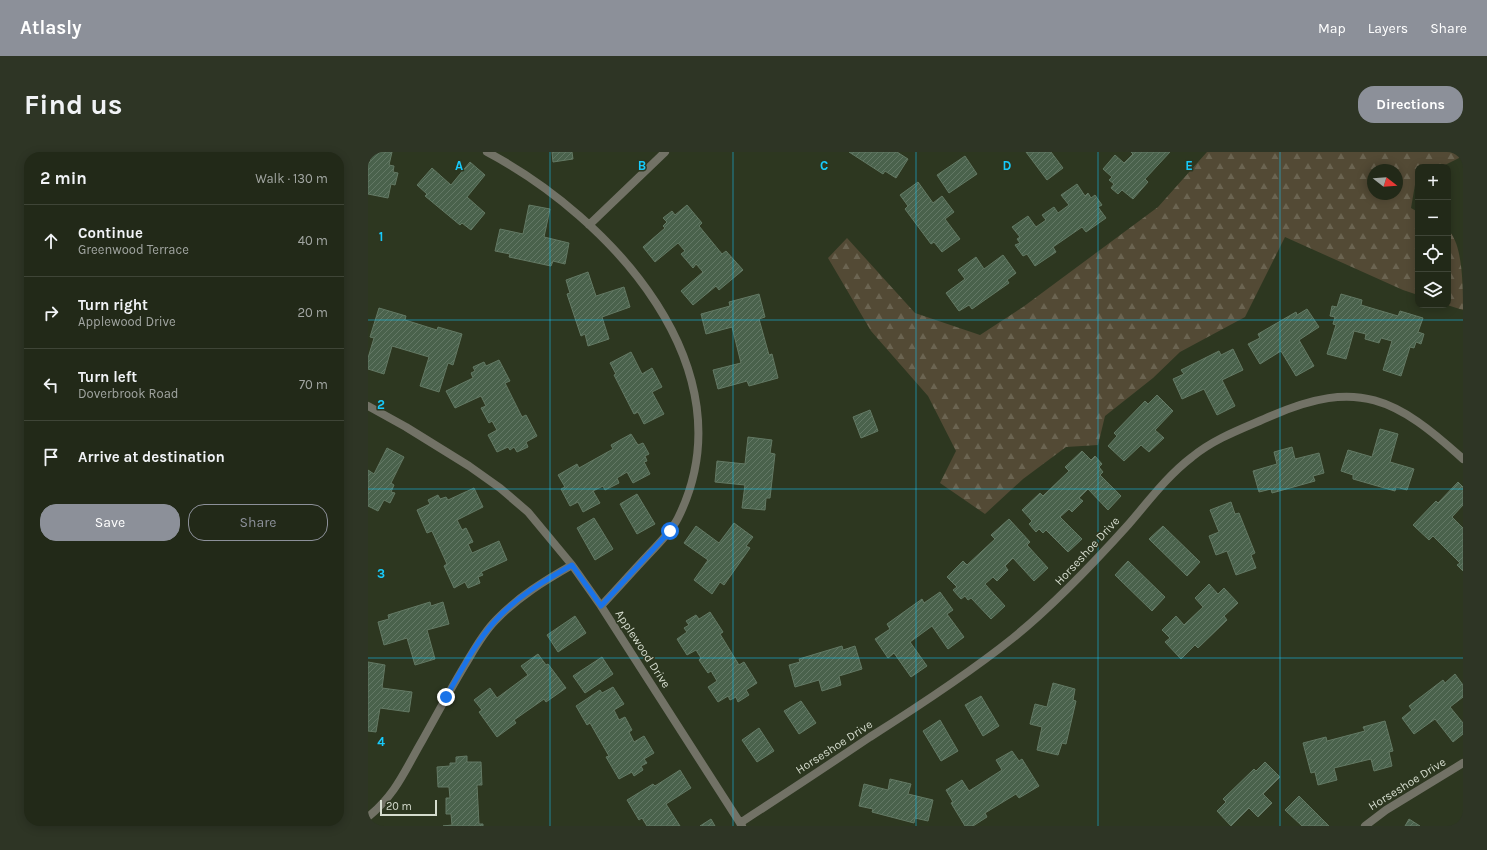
<!DOCTYPE html>
<html lang="en">
<head>
<meta charset="utf-8">
<style>
	body { margin:0; font-family:Karla,sans-serif; background:#2e3525; color:#f1f3f6 }
	.controls { position:absolute; right:12px; top:12px; display:grid; overflow:hidden; border-radius:8px; box-shadow:0 2px 10px #0003 }
	.controls button { width:36px; height:36px; display:grid; place-items:center; padding:0; border:0; border-bottom:1px solid #3f4537; background:#222918; color:#f1f3f6; font:20px sans-serif }
	.compass { position:absolute; left:999px; top:12px; width:36px; height:36px; border-radius:50%; background:#222918; box-shadow:0 2px 10px #0003; rotate:107deg }
	.scale { position:absolute; left:12px; bottom:10px; width:57px; box-sizing:border-box; padding-left:4px; border:2px solid #d5dcce; border-top:0; font-size:11px; line-height:14px; white-space:nowrap; color:#d5dcce; -webkit-text-stroke:3px #2d3720; paint-order:stroke }
	.stop { position:absolute; width:12px; height:12px; margin:-9px; border:3px solid #1a73e8; border-radius:50%; background:#fff }
	.stop.end { background:#1a73e8; border-color:#fff; box-shadow:0 1px 4px #0008 }
	.list { margin:0; padding:0; list-style:none }
	h2 { display:flex; justify-content:space-between; align-items:center; height:52px; margin:0; padding:0 16px; font-size:17px }
	h2 small { font-size:13px; font-weight:400; color:#a2a6a2 }
	.list li { display:grid; grid-template-columns:26px 1fr auto; gap:12px; align-items:center; box-sizing:border-box; height:72px; padding:0 16px; border-top:1px solid #3f4537 }
	.list b { display:block; font-size:15px; white-space:nowrap }
	.list p { margin:0; font-size:13px; white-space:nowrap; color:#a2a6a2 }
	.list em { font-size:13px; font-style:normal; color:#a2a6a2 }
	.actions { display:flex; gap:8px; padding:12px 16px }
	.actions a { flex:1; padding:9px 0; border:1px solid #8c9099; border-radius:16px; text-align:center; font-size:14px; color:#8c9099 }
	.actions .main { background:#8c9099; color:#fff }
	.icon { flex:none; width:22px; height:22px; fill:none; stroke:currentColor; stroke-width:2; stroke-linecap:round; stroke-linejoin:round }
	.map { position:relative; flex:none; width:1095px; height:674px; overflow:hidden; border-radius:16px }
	header { display:flex; align-items:center; gap:24px; box-sizing:border-box; height:56px; padding:0 20px; background:#8c9099; color:#fff }
	header strong { font-size:19px }
	nav { display:flex; gap:22px; margin-inline-start:auto; font-size:14px }
	.intro { display:flex; align-items:center; justify-content:space-between; box-sizing:border-box; height:96px; padding:0 24px }
	h1 { margin:0; font-size:28px }
	.button { padding:10px 18px; border-radius:16px; background:#8c9099; color:#fff; font-size:14px; font-weight:700 }
	main { display:flex; gap:24px; padding:0 24px }
	aside { flex:1; background:#222918; border-radius:16px; box-shadow:0 2px 10px #0003 }
	.map>svg:first-child { display:block }
</style>
</head>
<body>
<header>
<strong>Atlasly</strong>
<nav><a>Map</a><a>Layers</a><a>Share</a></nav>
</header>
<div class="intro"><h1>Find us</h1><a class="button">Directions</a></div>
<main>
<aside>
<h2>2 min<small>Walk · 130 m</small></h2>
<ul class="list">
<li><svg class="icon" aria-label="ahead" viewBox="0 0 24 24"><path d="M12 20V5M6 11l6-6 6 6"/></svg><div><b>Continue</b><p>Greenwood Terrace</p></div><em>40 m</em></li>
<li><svg class="icon" aria-label="right" viewBox="0 0 24 24"><path d="M7 20v-9h11M14 6l5 5-5 5"/></svg><div><b>Turn right</b><p>Applewood Drive</p></div><em>20 m</em></li>
<li><svg class="icon" aria-label="left" viewBox="0 0 24 24"><path d="M17 20v-9H6M10 6l-5 5 5 5"/></svg><div><b>Turn left</b><p>Doverbrook Road</p></div><em>70 m</em></li>
<li><svg class="icon" aria-label="arrive" viewBox="0 0 24 24"><path d="M6 21V4h12l-3 4 3 4H6"/></svg><div><b>Arrive at destination</b></div></li>
</ul>
<div class="actions"><a class="main">Save</a><a>Share</a></div>
</aside>
<div class="map">
<svg width="1095" height="674" viewBox="0 0 1095 674">
	<defs>
		<pattern id="forest-firs" width="22" height="20" patternUnits="userSpaceOnUse"><rect width="22" height="20" fill="#534a35"/><path d="M5 1l3.5 6h-7zM16 11l3.5 6h-7z" fill="#6b6451"/></pattern>
		<pattern id="building-hatch" width="6" height="6" patternUnits="userSpaceOnUse"><rect width="6" height="6" fill="#4a624c"/><path d="M-1 1l2-2M0 6l6-6M5 7l2-2" fill="none" stroke="#637865"/></pattern>
	</defs>
	<rect width="100%" height="100%" fill="#2d3720"/>
	<!-- forest -->
	<path fill="url(#forest-firs)" fill-rule="evenodd" d="M839,0H1095V4L1073,15H1050V26L1048,27L1043,56L1050,60V143L1035,138L917,85L877,165L812,200L785,226L737,264L730,293L698,295L655,327L617,362L572,331L588,299L560,244L503,179L460,106L479,86L547,161L612,183L655,155L790,55ZM1005,18H1029V42H1005Z
		M1080,78C1095,91 1095,136 1095,158L1079,153Z"/>
	<!-- building -->
	<path fill="url(#building-hatch)" stroke="#637964" d="M4,0H24L21,13L26,14L25,20L30,21L27,33L23,32L20,46L0,42V10H2Z
		M184,0H204L205,7L185,10Z
		M481,0H529L540,7L528,26L517,19L515,22Z
		M658,0H683L695,16L679,28Z
		M763,0H802L777,27L780,30L765,47L754,38L750,42L743,36L746,32L741,28L744,25L735,17L747,3L756,11L765,2Z
		M597,4L609,22L581,41L569,23Z
		M102,10L117,23L99,45L117,61L103,78L94,71L92,73L57,44L59,42L49,33L64,16L83,33Z
		M550,30L565,51L574,44L586,60L577,67L592,87L574,100L566,90L563,92L537,57L540,54L532,43Z
		M709,32L717,44L720,41L723,46L727,43L734,53L730,55L738,66L718,80L714,75L685,95L688,100L667,114L659,102L655,104L647,93L652,91L649,87L652,85L644,75L660,64L668,75L678,68L674,63L686,55L690,61L701,53L693,43Z
		M161,53L182,57L176,85L201,91L197,112L185,109L183,114L141,105L142,102L127,99L132,77L155,82Z
		M319,53L334,71L331,74L354,102L358,99L375,118L351,138L348,134L325,153L313,139L335,120L328,112L325,116L313,102L317,99L310,91L287,110L275,95L297,76L295,74L299,70L295,66L304,59L307,63Z
		M635,103L648,121L639,128L641,131L604,157L601,153L591,159L578,141L597,127L590,118L608,105L616,117Z
		M220,120L228,144L256,135L262,155L234,165L241,187L220,194L217,182L213,184L199,142L202,141L198,128Z
		M391,142L397,165L391,167L401,203L404,202L410,226L381,234L379,229L350,237L345,218L373,211L364,175L338,182L333,162L362,154L361,150Z
		M973,142L994,148L993,153L1030,164L1032,159L1055,166L1050,180L1056,182L1053,192L1048,190L1046,196L1042,195L1033,224L1015,218L1024,189L1013,186L1011,191L997,187L998,182L986,179L978,207L959,202L968,173L965,172L967,165L962,164L964,154L969,155Z
		M11,156L38,164L37,168L69,178L70,175L94,182L85,213L80,211L71,240L52,234L61,205L24,194L16,222L0,217V206L6,186L2,185Z
		M939,157L951,175L931,188L946,214L928,224L913,199L892,212L880,192L892,186L890,182L928,160L929,163Z
		M865,197L875,218L854,228L867,254L849,263L836,237L814,247L805,227L816,222L813,218L851,199L853,203Z
		M263,200L274,222L284,216L294,235L284,240L296,262L276,272L270,260L266,262L246,223L248,222L242,211Z
		M131,208L142,229L137,231L154,265L158,263L169,284L158,290L160,295L149,300L146,295L142,298L140,295L129,300L120,283L129,278L124,269L121,271L113,256L118,254L113,244L87,256L78,239L105,226L103,221L107,219L105,215L116,210L118,214Z
		M789,243L805,259L787,278L796,286L781,300L773,293L756,309L740,294L749,284L746,281L777,249L780,252Z
		M502,258L510,279L493,286L485,265Z
		M1012,277L1030,282L1022,310L1046,317L1039,338L1028,335L1027,339L985,327V323L973,319L980,298L1004,305Z
		M263,282L270,293L275,291L281,302L277,304L279,309L276,310L282,322L265,331L259,320L249,326L251,331L237,338L235,334L225,339L232,351L215,360L210,350L202,354L193,337L197,335L190,323L209,312L211,316L245,297L243,293Z
		M380,285L404,288L402,301L407,302L402,346H398L397,358L374,356L377,333L347,330L349,309L377,312Z
		M924,295L927,307L951,301L956,321L945,324L947,329L904,341L903,337L891,340L885,319L909,312L906,300Z
		M19,296L36,305L23,331L26,333L23,340L27,341L22,351L16,348L10,359L0,354V318L6,322Z
		M714,299L723,308L727,304L734,312L731,315L735,320L732,323L753,344L740,358L720,337L711,346L715,349L704,360L701,357L692,365L714,387L700,400L678,378L675,381L671,377L668,380L661,372L664,369L654,358L672,341L675,344L701,319L697,315Z
		M1090,330L1095,335V353L1084,365L1095,376V419L1089,413L1092,411L1065,384L1061,388L1045,373L1068,349L1070,351Z
		M106,336L115,355L89,368L94,378L98,376L105,390L100,392L104,401L131,389L139,408L113,420L115,423L110,425L112,431L100,436L97,430L86,436L76,414L79,412L64,379L59,381L49,358L62,352L60,348L70,343L72,347L78,345L80,348Z
		M269,342L287,372L269,382L252,352Z
		M863,350L867,362L871,361L887,401L883,403L888,416L868,423L859,399L848,403L841,384L851,380L842,358Z
		M226,366L245,397L227,408L209,376Z
		M641,367L662,390L659,393L680,416L666,429L645,406L637,414L640,418L629,429L625,425L617,432L637,454L623,467L603,446L600,448L597,444L593,447L585,438L589,435L579,425L595,409L599,413L627,387L623,383Z
		M366,371L385,385L378,394L382,396L356,433L352,430L344,442L326,428L340,408L316,391L328,374L351,391Z
		M795,374L832,410L819,424L781,387Z
		M760,409L797,445L784,459L747,423Z
		M841,432L850,442L856,436L870,451L856,464L859,468L830,496L827,493L813,507L797,490L802,486L794,478L808,464L816,473L835,455L827,446Z
		M572,440L585,458L579,462L596,485L580,497L564,474L542,490L559,514L543,525L526,501L520,506L507,487L522,477L519,472L554,447L556,451Z
		M62,450L63,454L75,450L81,472L59,478L67,507L47,513L39,486L16,493L10,470L21,467L20,463Z
		M342,460L355,480L352,482L371,513L376,510L389,531L378,538L381,543L370,550L368,545L362,548L360,544L350,550L340,535L349,529L343,519L340,521L331,508L333,506L328,498L319,503L309,487L319,480L316,476L321,473L318,469L328,463L331,467Z
		M207,464L218,481L190,500L179,483Z
		M474,494L475,498L487,494L494,517L471,524L473,533L454,539L451,528L427,535L421,513L432,510L431,507Z
		M170,502L178,513L180,512L198,536L178,550L176,547L146,568L148,571L129,585L111,560L114,558L106,548L122,536L129,546L160,523L153,514Z
		M234,505L245,522L217,541L205,524Z
		M0,510L17,513L14,536L44,540L41,560L12,556L8,580L0,579Z
		M1087,522L1095,533V545L1082,555L1095,571V582L1085,590L1067,567L1046,582L1034,566L1044,558L1041,554L1075,528L1077,531Z
		M685,531L707,537L705,548L708,549L698,592L694,591L690,603L669,598L674,575L662,572L667,552L679,555Z
		M245,535L256,552L246,558L251,568L257,565L264,578L261,580L266,590L276,584L286,601L276,607L279,611L273,614L275,618L266,624L264,620L251,627L238,605L241,604L222,571L219,573L208,554L232,538L234,541Z
		M613,544L631,574L615,584L597,553Z
		M433,549L448,571L431,582L416,559Z
		M572,568L590,599L573,609L555,579Z
		M1017,569L1025,599L1021,600L1024,614L1006,619L1003,607L966,616L969,628L950,633L947,620L943,621L935,591L958,585L959,589L997,579L995,575Z
		M391,576L406,599L389,610L374,588Z
		M644,599L651,609L654,607L671,634L651,646L648,642L617,661L619,665L605,674H597L583,651L585,650L578,638L594,628L601,639L634,618L628,608Z
		M99,604V610H113L114,633H109L111,672H115V674H75L84,673L83,662H78V646H82L81,635H70L69,615L82,614V611H88V605Z
		M897,610L912,625L895,642L904,651L890,665L881,656L863,674L849,659L858,650L855,647L886,617L888,619Z
		M312,618L323,636L298,652L312,674H279L274,666L271,668L259,648L285,632L287,634Z
		M522,627L543,632L540,642L565,648L560,669L547,666L546,671L504,660L505,657L491,654L496,632L520,638Z
		M931,644L961,674H934L917,658Z
		M343,667L347,674H332Z
		M1041,667L1052,674H1037Z"/>
	<g fill="none" stroke-linecap="round" stroke-linejoin="round">
		<!-- street -->
		<path stroke="#727266" stroke-width="8" d="M119,0C242,65 384,217 310,366C303,380 291,391 280,403C264,420 249,437 233,454
			M221,73L297,0
			M0,254L38,275L101,314L132,336L160,360L204,413L233,454L374,674
			M0,665C28,642 36,620 54,589C68,564 82,538 97,513C106,498 115,481 128,468C150,445 176,429 204,413
			M372,671C415,643 459,614 502,585C551,554 600,522 645,486C687,452 724,413 760,373C780,350 799,324 824,305C847,286 876,276 903,264C990,226 1028,246 1095,307
			M997,674L1018,658L1095,611"/>
	</g>
	<g fill="none" stroke-linecap="round" stroke-linejoin="round">
		<!-- route -->
		<path stroke="#1a73e8" stroke-width="5" d="M78,545C93,519 107,491 127,469C148,445 176,429 204,413L233,454L302,379"/>
	</g>
	<!-- grid -->
	<path fill="none" stroke="#17cafb" stroke-width="1" stroke-opacity="0.55" d="M182,0V674M365,0V674M548,0V674M730,0V674M912,0V674M0,168H1095M0,337H1095M0,506H1095"/>
	<g text-anchor="middle" stroke-width="3" stroke-linejoin="round" paint-order="stroke">
		<!-- street labels -->
		<g font-size="12" fill="#d5dcce" stroke="#2d3720">
			<text transform="translate(719 399) rotate(-47)" y="4">Horseshoe Drive</text>
			<text transform="translate(275 497) rotate(57)" y="4">Applewood Drive</text>
			<text transform="translate(466 595) rotate(-33)" y="4">Horseshoe Drive</text>
			<text transform="translate(1039 632) rotate(-32)" y="4">Horseshoe Drive</text>
		</g>
	</g>
	<g font-size="13" text-anchor="middle" font-weight="bold" fill="#17cafb" stroke="#2d3720" stroke-width="3" stroke-linejoin="round" paint-order="stroke">
		<text x="91" y="18">A</text>
		<text x="274" y="18">B</text>
		<text x="456" y="18">C</text>
		<text x="639" y="18">D</text>
		<text x="821" y="18">E</text>
		<text x="13" y="89">1</text>
		<text x="13" y="257">2</text>
		<text x="13" y="426">3</text>
		<text x="13" y="594">4</text>
	</g>
</svg>
<div class="controls">
<button>+</button>
<button>−</button>
<button><svg class="icon" aria-label="locate" viewBox="0 0 24 24"><circle cx="12" cy="12" r="6"/><path d="M12 2v4M12 18v4M2 12h4M18 12h4"/></svg></button>
<button><svg class="icon" aria-label="layers" viewBox="0 0 24 24"><path d="M12 4l9 5-9 5-9-5zM3 14l9 5 9-5"/></svg></button>
</div>
<svg class="compass" viewBox="-18 -18 36 36"><path d="M0-13l5 13h-10z" fill="#e53935"/><path d="M0 13l5-13h-10z" fill="#a2a6a2"/></svg>
<div class="scale">20 m</div>
<div class="stop" style="left:302px;top:379px"></div>
<div class="stop end" style="left:78px;top:545px"></div>
</div>
</main>
</body>
</html>
